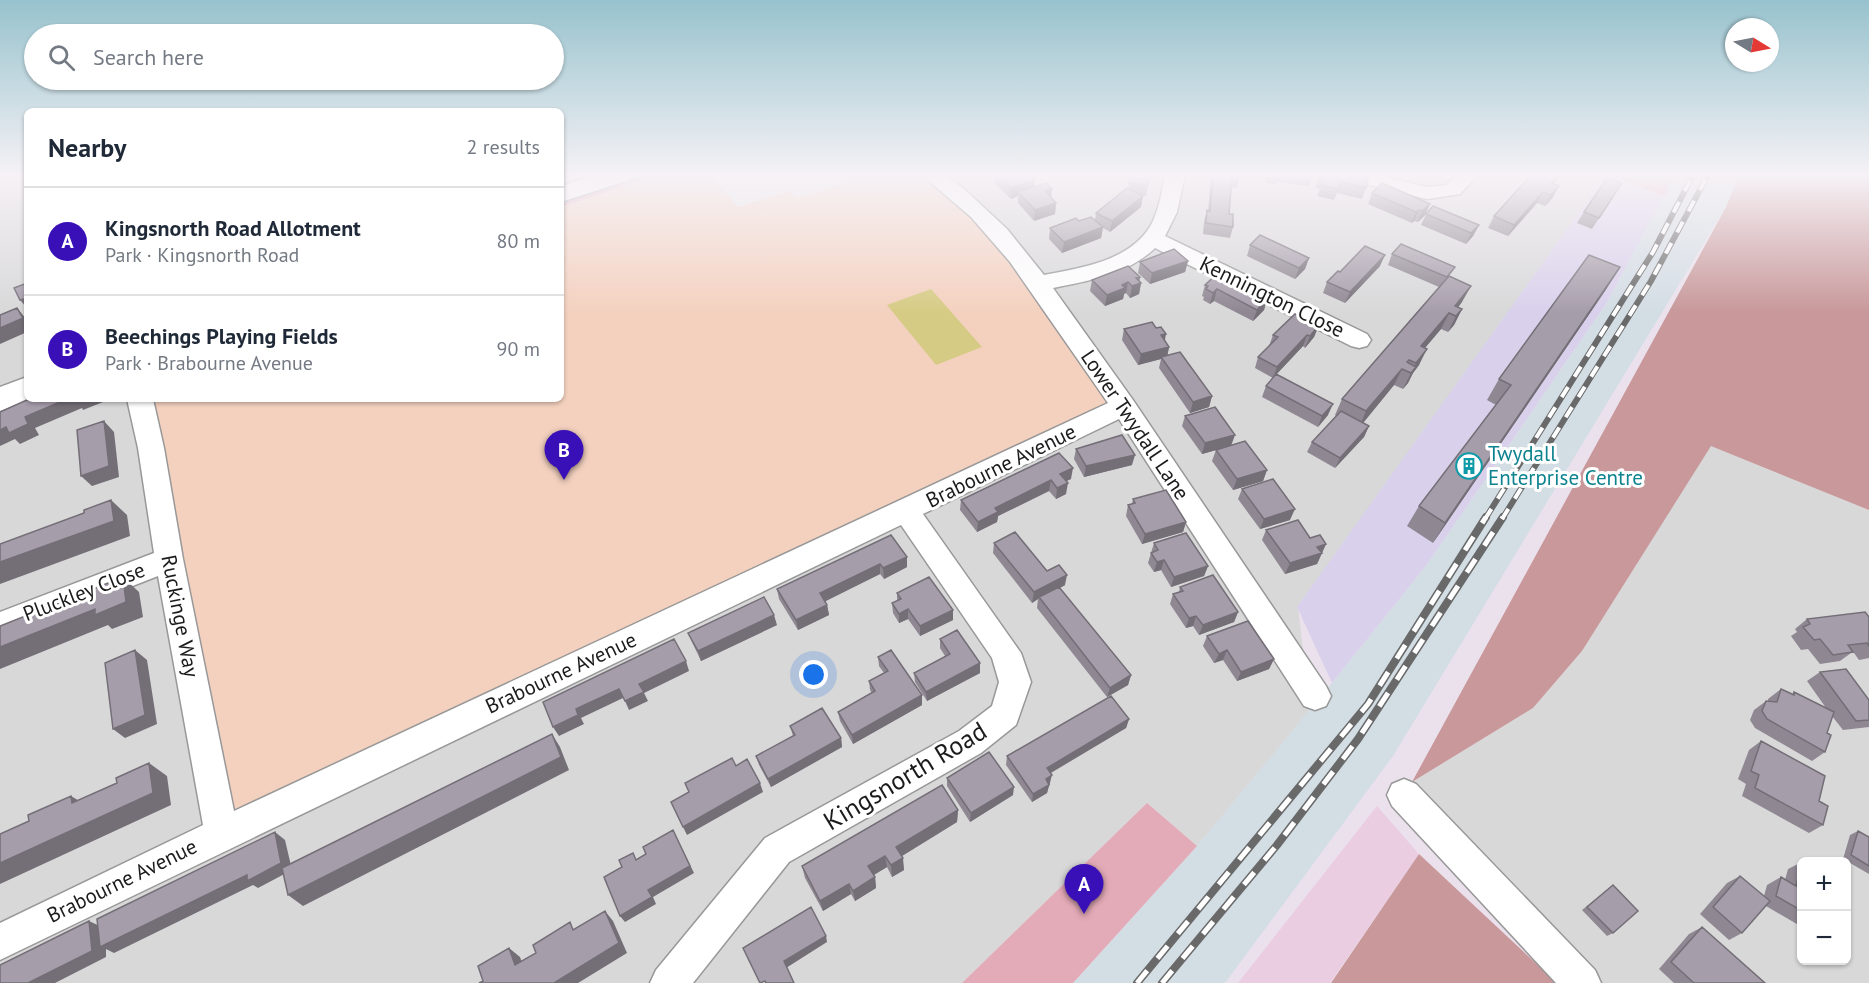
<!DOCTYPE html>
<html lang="en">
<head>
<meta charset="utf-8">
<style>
	body { margin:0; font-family:"PT Sans",sans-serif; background:#f6f6f7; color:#1f2937 }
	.controls { position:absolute; right:18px; bottom:18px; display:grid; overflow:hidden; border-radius:9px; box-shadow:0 2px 4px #0004 }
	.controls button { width:54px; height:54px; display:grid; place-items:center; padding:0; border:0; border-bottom:2px solid #e0e1e3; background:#fff; color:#1f2937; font:30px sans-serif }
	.compass { position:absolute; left:1725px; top:18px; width:54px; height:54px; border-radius:50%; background:#fff; box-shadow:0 2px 4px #0004; rotate:100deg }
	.you { position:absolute; left:814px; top:675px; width:21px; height:21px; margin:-15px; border:4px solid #fff; border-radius:50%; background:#1a73e8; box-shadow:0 0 0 9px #1a73e833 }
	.badge { display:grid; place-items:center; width:39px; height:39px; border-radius:50%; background:#390fb7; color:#fff; font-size:20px; font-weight:700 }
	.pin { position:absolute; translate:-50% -50px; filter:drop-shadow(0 2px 3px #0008) }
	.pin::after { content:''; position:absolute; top:32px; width:21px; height:18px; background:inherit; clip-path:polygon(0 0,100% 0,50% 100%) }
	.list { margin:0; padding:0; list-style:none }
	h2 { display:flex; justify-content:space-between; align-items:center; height:78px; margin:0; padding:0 24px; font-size:26px }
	h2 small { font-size:20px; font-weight:400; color:#747a83 }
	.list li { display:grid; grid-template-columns:39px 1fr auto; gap:18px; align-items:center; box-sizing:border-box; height:108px; padding:0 24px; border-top:2px solid #e0e1e3 }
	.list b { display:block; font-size:22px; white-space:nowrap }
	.list p { margin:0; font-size:20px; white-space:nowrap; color:#747a83 }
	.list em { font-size:20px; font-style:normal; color:#747a83 }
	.icon { flex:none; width:33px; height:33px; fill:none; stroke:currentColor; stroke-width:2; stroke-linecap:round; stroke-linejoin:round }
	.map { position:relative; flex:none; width:1869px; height:983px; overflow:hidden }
	.search { position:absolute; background:#fff; box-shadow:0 2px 4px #0004; left:24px; top:24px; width:540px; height:66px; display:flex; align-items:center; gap:15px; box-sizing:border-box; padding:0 21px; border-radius:33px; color:#747a83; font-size:22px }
	.panel { position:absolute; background:#fff; box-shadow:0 2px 4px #0004; left:24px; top:108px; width:540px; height:294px; border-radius:9px }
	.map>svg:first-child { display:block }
</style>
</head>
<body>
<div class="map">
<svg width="1869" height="983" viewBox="0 0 1869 983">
	<rect width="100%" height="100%" fill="#ebe1ec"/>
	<!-- residential -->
	<path fill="#d8d8d9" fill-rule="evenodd" d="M0,175H27V399H561V175H1606L1544,268L1298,607L1310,710L1197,846L1147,803L962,983H0Z
		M1711,445L1869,510V983H1596L1412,782L1533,708L1582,651ZM1802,862H1846V960H1802Z"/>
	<!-- commercial -->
	<path fill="#d9d1ec" d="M1605,176L1664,196L1606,304L1426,566L1332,683L1297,607Z"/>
	<!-- industrial -->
	<path fill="#d3dde4" d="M1675,175H1740L1726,207L1393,756L1225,983H1073L1197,846L1332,683L1426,566L1606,304Z"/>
	<!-- farmland -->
	<path fill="#eacde0" d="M1377,806L1419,854L1330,983H1238Z"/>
	<!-- grass -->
	<path fill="#e3aab7" d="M620,175H660L561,207V194Z
		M1606,175H1675L1664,196Z
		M1147,803L1197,846L1073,983H962Z"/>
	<!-- forest -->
	<path fill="#c8989a" d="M1739,175H1869V510L1711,446L1582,651L1533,708L1412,782L1726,207Z
		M1419,854L1557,983H1331Z"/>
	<!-- park -->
	<path fill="#f4d1bf" d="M660,175H932L955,190L1124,406L221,832L140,399H561V207Z"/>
	<!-- pitch -->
	<path fill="#d6cb84" d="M931,289L982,347L936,365L887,305Z"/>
	<!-- parking -->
	<path fill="#e7e7e7" d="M721,175L778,176L867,175L797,198L789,191L738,207L712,178Z"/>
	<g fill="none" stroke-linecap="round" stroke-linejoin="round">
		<!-- minor casing -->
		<g stroke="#989898" stroke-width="3">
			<path id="minor" d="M922,175H945L963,188L1007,229L1044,275C1081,268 1130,261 1151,225C1159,210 1162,191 1165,175H1185L1177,212L1165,236L1367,334L1371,340L1367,346L1359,348L1351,346L1155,248C1128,274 1089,281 1053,288L1133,400L1326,686L1331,696L1326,706L1315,710L1304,706L1119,419L923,514L1021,653L1031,682L1016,725L981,753L789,862L693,983H650L656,970L765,838L959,731L992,706L999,682L992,658L901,525L0,960V923L203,825L158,576L0,638V612L154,553L138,448L127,399H153L164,448L183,559L234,811L1108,403L1010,262L971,217Z
				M1342,175H1377L1427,187L1447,185L1456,175H1478L1460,194L1427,199L1345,179Z
				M1404,779L1416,784L1595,970L1601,983H1556L1392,806L1387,795L1392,784Z"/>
		</g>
		<!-- tertiary casing -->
		<g stroke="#989898" stroke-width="3">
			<path id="tertiary" d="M595,175H632L629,180L561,202V186Z
				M27,377V399H30L0,411V387Z"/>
		</g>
		<!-- minor -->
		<use href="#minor" fill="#fff" fill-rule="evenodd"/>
		<!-- tertiary -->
		<use href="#tertiary" fill="#fff" fill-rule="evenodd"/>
		<!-- rail-far1 casing -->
		<g stroke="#696969" stroke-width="6">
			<path id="rail-far1" d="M1485,519L1653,252L1693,175
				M1502,519L1651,281L1708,175"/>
		</g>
		<!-- rail casing -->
		<g stroke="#696969" stroke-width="8">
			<path id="rail" d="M1137,983L1368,704L1486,517
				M1162,983L1277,845L1358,739L1503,517"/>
		</g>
		<!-- rail-far1 -->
		<use href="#rail-far1" stroke="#fff" stroke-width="4" stroke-dasharray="12" stroke-linecap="butt"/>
		<!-- rail -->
		<use href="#rail" stroke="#fff" stroke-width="5" stroke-dasharray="16" stroke-linecap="butt"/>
	</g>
	<!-- wall -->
	<path fill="#8f8792" d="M994,175H1030L1034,187L1051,198L1056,203L1055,214L1034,221L1018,203V196L1011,199L994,183Z
		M1130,175H1150L1146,196H1143L1141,207L1110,232L1103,228L1101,238L1062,253L1049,239L1050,228L1079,221L1095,220L1096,213L1128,189Z
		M1211,175H1240L1237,188L1231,187L1229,214L1233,227L1230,238L1203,234L1204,222L1207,210L1208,211Z
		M1263,175H1313L1309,186L1277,182L1276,184L1266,183V179L1262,178Z
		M1319,175L1366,188L1362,199L1337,193L1334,200L1317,196L1320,189L1315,188Z
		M1531,175H1561L1554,184L1553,197L1550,201L1545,206L1537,203L1508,236L1488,228L1494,216Z
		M1622,183L1592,229L1577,223L1584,212Z
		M1372,193L1430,204L1425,215L1418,222L1414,221L1412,223L1368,204Z
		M1426,214L1479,225L1473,236L1466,244L1421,225Z
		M1250,245L1309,258L1305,269L1295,279L1247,256Z
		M1392,254L1450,277L1462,302L1458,307L1462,309L1454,325L1448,332L1441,329L1425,348L1419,365L1413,373L1408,383L1403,389L1394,385L1363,423L1369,426L1364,437L1335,468L1307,452L1312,442L1336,416L1335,415L1342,399L1439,287L1388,265Z
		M1188,261L1185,272L1150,284L1138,273L1140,262Z
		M1380,266L1345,303L1323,293L1327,282L1340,272Z
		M1092,280L1139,281L1141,283L1139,294L1130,298L1126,293L1124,294L1123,299L1105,306L1090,291Z
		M1205,285L1267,299L1264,310L1253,321L1214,301L1210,304L1203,300L1204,297L1202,296Z
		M1607,288L1433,543L1407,526L1419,506L1496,405L1487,400L1499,379Z
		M1319,325L1314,337L1305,348L1303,346L1273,378L1255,368L1258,357L1269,346L1273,335Z
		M1124,329L1165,340L1169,347L1167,356L1212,396L1209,407L1190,413L1159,368L1161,359L1138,365L1122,340Z
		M1266,386L1328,415L1318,427L1262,397Z
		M1185,416L1231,446L1267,470L1263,481L1233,490L1212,461L1216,450L1202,454L1182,426Z
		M1076,449L1132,465L1084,477L1074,459Z
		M1059,453L1071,479L1066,481V494L1056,499L1049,491L998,516L997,522L977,532L960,510L961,500Z
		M1242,489L1290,520L1260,529L1238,499Z
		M1133,499L1186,522L1183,532L1142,544L1126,516L1128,505L1132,504Z
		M1266,530L1310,538L1326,544L1317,564L1285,574L1262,540Z
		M994,543L1047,571L1065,585L1060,588L1131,675L1128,685L1107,697L1037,608L1038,599L1032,603L993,553Z
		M1154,543L1208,566L1204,576L1171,587L1161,570L1154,572L1148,563Z
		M907,557V567L884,579L880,574L825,601L827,605L829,615L798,630L779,599L777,589Z
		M1180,587L1238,612L1234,622L1199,635L1193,626L1186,628L1170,604L1173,594L1179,592Z
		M897,593L953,620L920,636L908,619L899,623L893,613L892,603L897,601Z
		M1869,617V658L1859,660L1854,653H1851L1840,661L1820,664L1808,649L1801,650L1791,636L1797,632L1795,629L1807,619Z
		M777,625L701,661L692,642L688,633Z
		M1207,636L1274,659L1269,669L1237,681L1223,660L1214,663L1203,646Z
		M940,639L980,673L927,701L915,682L914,673L945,656L940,648Z
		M878,657L922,705L853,744L840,721L838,712L872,693L870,690L869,681L884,673L879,666Z
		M1820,672L1869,700V727L1843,730L1832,716L1827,733L1825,752L1812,761L1755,728L1750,720L1754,710L1766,701H1768V699L1781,689L1792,694L1794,692L1826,708L1807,681Z
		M1129,719L1126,728L1051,773L1050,784L1049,785L1047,793L1032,802L1006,765L1007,756Z
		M790,726L841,738L842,747L771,787L759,765L756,756L793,736Z
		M1761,741L1819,801L1823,825L1809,833L1742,796L1746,784L1738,779L1749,750Z
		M947,778L1013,795L970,822L947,786Z
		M958,810L957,822L902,856L904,870L892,877L887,867L874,875L875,877L876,888L855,901L851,894L823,911L805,878L802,866Z
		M1858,831L1869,837V874L1843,859L1850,835Z
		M1802,862V927L1766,906L1742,933L1729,940L1700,914L1727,883L1740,876L1764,896L1767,885L1781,877L1785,880L1788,869Z
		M1613,885V933L1607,936L1582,910Z
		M1702,927L1765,983H1674L1659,969L1689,934Z"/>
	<!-- shaded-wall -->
	<path fill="#746e77" d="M1558,175H1561L1545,194L1551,183Z
		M1035,180L1034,191L1018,192V196L1011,199V188Z
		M1559,186L1553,197L1545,206L1551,195Z
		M1052,189L1051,200L1045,191Z
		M1543,192L1537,203L1508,236L1514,225Z
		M1143,196L1141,207L1110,232L1112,221Z
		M1056,203L1055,214L1034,221L1035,210Z
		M1430,204L1425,215L1418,222L1422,211Z
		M1419,210L1414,221L1412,223L1416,212Z
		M1479,225L1473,236L1466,244L1471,233Z
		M1103,227L1101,238L1062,253L1064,242Z
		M1385,255L1380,266L1345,303L1350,292Z
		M1309,258L1305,269L1295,279L1299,268Z
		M1188,261L1185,272L1150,284L1152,273Z
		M1620,267L1607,288L1433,543L1445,523Z
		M1140,277L1139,284L1141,283L1139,294L1130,298L1132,286L1136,278Z
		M1128,282L1126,293L1124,294L1123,299L1105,306L1107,295L1122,285Z
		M1471,286L1462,302L1453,314L1455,306Z
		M1217,289L1214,301L1210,304L1213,293Z
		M27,298V308L20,300Z
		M1267,299L1264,310L1253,321L1257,310Z
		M17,308L27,320V332L0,344V328Z
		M1462,309L1454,325L1448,332L1456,316Z
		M1449,313L1441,329L1413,362L1421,346Z
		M1319,325L1314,337L1305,348L1310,336Z
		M1166,334L1164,345L1161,335Z
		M1307,335L1303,346L1273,378L1277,367Z
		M1169,347L1167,358L1161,357V359L1138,365L1141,354Z
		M1427,349L1419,365L1413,373L1408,383L1403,389L1416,363Z
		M1402,369L1394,385L1359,428L1366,411Z
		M1212,396L1209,407L1190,413L1193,402Z
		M67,399H107L108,400L83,410L82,408L35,428L39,435L20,444L15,439L0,446V430L25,417Z
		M1333,404L1328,415L1318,427L1322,416Z
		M104,421L114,432L119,477L92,486L81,476Z
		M1369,426L1364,437L1335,468L1340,458Z
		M1235,435L1231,446L1202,454L1205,443Z
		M1135,455L1132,465L1084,477L1086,466Z
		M1073,468L1071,479L1058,485L1060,474Z
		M1267,470L1263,481L1233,490L1237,479Z
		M1051,480L1049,491L998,516L997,522L977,532L978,522L995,508Z
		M1068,483L1066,494L1056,499L1057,488Z
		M111,500L127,515L130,536L0,584V562Z
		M1295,509L1290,520L1260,529L1264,519Z
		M1186,522L1183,532L1142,544L1145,534Z
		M1326,544L1317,564L1285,574L1290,563L1317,547Z
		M907,557V567L884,579L883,568Z
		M1164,560L1161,570L1154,572L1157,562Z
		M880,564V574L822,603L820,593Z
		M1208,566L1204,576L1171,587L1174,577Z
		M1067,575L1065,585L1040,599L1039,597L1038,599L1032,603L1034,592Z
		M123,577L139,592L143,617L112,629L108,625L0,669V647Z
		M827,605L829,615L798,630L796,620Z
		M908,609V619L899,623V614Z
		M953,610V620L920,636V626Z
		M1238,612L1234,622L1199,635L1203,625Z
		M774,615L777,625L701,661L698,651Z
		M1196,616L1193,626L1186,628L1189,618Z
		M135,650L147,660L157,724L125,738L113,729Z
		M1227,650L1223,660L1214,663L1219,654Z
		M1274,659L1269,669L1237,681L1241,672Z
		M686,661L689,671L644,693L648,701L629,710L625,701L639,684Z
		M980,663V673L927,701L926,692Z
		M1131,675L1128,685L1107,697L1110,688Z
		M619,689L623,698L581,718L584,724L559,736L553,727L576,709Z
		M922,695V705L853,744L852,735Z
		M1129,719L1126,728L1045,776L1047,768Z
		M552,734L560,747L569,770L303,906L288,895Z
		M841,738L842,747L771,787L768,779Z
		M149,763L167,776L171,805L0,884V863Z
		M1052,775L1047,793L1032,802L1033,794L1046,779Z
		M760,783L763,792L687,835L683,827Z
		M1014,787L1013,795L970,822L971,813Z
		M71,796L91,808L72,803Z
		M958,810L957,822L897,859L896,847Z
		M673,830L694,873L653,897L656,904L625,922L620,916L648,890Z
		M275,832L285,840L292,870L258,888L253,885L114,953L106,949V957L55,983H28L89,921L104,928Z
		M885,856L887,867L870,877L868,866Z
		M903,858L904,870L892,877L891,865Z
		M875,877L876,888L855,901L853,891Z
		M849,884L851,894L823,911L820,901Z
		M605,911L613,921L627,953L578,983H554Z
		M826,936L827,942L786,968L784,961Z
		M509,948L520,957L526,974L515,965Z"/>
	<!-- building -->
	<path fill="#a69daa" stroke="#746e77" stroke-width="1.5" d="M997,175H1030L1035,180L1011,188Z
		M1130,175H1150L1148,185L1129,183Z
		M1213,175H1240V177L1232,176L1229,214H1233V227L1206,223L1207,210L1210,211Z
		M1319,175H1358L1369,177L1366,188L1340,182L1338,189L1321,185L1323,178L1318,177Z
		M1531,175H1558L1551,183L1559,186L1551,195L1543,192L1514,225L1494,216Z
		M1607,178L1622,183L1599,218L1584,212Z
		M1046,183L1052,189L1045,191L1056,203L1035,210L1018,192Z
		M1382,183L1430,204L1422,211L1419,210L1416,212L1372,193Z
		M1127,188L1143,196L1112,221L1096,213Z
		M1433,206L1479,225L1471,233L1426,214Z
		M1091,217L1103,227L1064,242L1050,228L1076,218L1079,221Z
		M1260,235L1309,258L1299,268L1250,245Z
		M1401,244L1455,267L1447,277L1392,254Z
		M1365,246L1385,255L1350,292L1327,282L1338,271L1340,272Z
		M1174,249L1188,261L1152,273L1140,262Z
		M1589,255L1620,267L1445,523L1419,506L1511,385L1499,379Z
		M1128,266L1140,277L1136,278L1141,283L1132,286L1128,282L1122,285L1125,288L1107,295L1092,280Z
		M1217,274L1267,299L1257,310L1217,289L1213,293L1206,289L1208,286L1205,285Z
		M1449,276L1471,286L1455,306L1462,309L1456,316L1449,313L1421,346L1427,349L1416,363L1409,360L1407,362L1416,367L1411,373L1402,369L1366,411L1342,399Z
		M27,283V298L20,300L14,288Z
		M17,308L23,318L0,328V315Z
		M1295,314L1319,325L1310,336L1307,335L1277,367L1258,357L1278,337L1273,335Z
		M1152,322L1156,328L1161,327L1166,334L1161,335L1169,347L1141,354L1124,329Z
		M1180,352L1212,396L1193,402L1161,357Z
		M1276,374L1333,404L1322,416L1266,386Z
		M29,399H67L25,417L28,424L9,433L6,427L0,430V412Z
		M1215,407L1235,435L1205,443L1185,416Z
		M1341,411L1369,426L1340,458L1312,442Z
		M104,421L109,466L81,476L77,430Z
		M1122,435L1135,455L1086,466L1076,449Z
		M1245,441L1267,470L1237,479L1216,450Z
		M1059,453L1073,468L1060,474L1068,483L1057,488L1051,480L995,508L998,512L978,522L961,500Z
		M1273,479L1295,509L1264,519L1242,489Z
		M1166,490L1186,522L1145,534L1128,505L1135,503L1133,499Z
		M111,500L114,521L0,562V544L84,513V510Z
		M1298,520L1310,538L1320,535L1326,544L1317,547L1322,553L1290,563L1266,530Z
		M1015,532L1047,571L1059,565L1067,575L1034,592L994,543Z
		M1186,533L1208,566L1174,577L1164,560L1157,562L1151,553L1158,550L1154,543Z
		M891,535L907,557L883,568L880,564L820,593L827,605L796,620L777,589Z
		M1213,575L1238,612L1203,625L1196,616L1189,618L1173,594L1183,591L1180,587Z
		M123,577L126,602L95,615V609L0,647V626Z
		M929,577L953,610L920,626L908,609L899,614L892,603L901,599L897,593Z
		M1059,587L1131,675L1110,688L1039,597Z
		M764,597L774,615L698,651L688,633Z
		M1865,612L1869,617V646L1867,643L1848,645L1853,652L1833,655L1820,639L1814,640L1803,627L1810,624L1807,619Z
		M1248,621L1274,659L1241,672L1227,650L1219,654L1207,636Z
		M957,630L980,663L926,692L914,673L950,654L940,639Z
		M674,639L686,661L639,684L644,692L625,701L619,689L576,709L578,715L553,727L543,702Z
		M135,650L145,715L113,729L105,663Z
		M891,650L922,695L852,735L838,712L875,691L869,681L888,671L878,657Z
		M1846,669L1869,700V720L1856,721L1820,672Z
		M1781,689L1794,695V692L1834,712L1827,733L1831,735L1825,752L1767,719L1762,711L1766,701L1777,702Z
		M1111,696L1129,719L1047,768L1052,775L1046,779L1049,785L1033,794L1007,756Z
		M822,708L841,738L768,779L756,756L795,735L790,726Z
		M552,734L561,757L288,895L282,868Z
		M1761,741L1825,776L1819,801L1828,806L1823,825L1755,788L1759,775L1751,771Z
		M989,752L1014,787L971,813L947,778Z
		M732,758L736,766L747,759L760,783L683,827L671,802L689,792L685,783Z
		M149,763L153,793L0,863V834L29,821L28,815L71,796L72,803L117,783L116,778Z
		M942,785L958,810L896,847L903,858L891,865L885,856L868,866L875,877L853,891L849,884L820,901L802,866Z
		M673,830L690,866L648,890L652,897L620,916L604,877L622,867L619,860L633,853L636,860L646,854L643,847Z
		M1858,831L1869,837V866L1851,855Z
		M275,832L281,863L247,881V875L100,947L97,919Z
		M1802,863V911L1776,896L1781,877L1796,886Z
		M1740,876L1770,901L1742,933L1713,907Z
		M1613,885L1638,911L1613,933L1587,907Z
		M811,907L826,936L784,961L794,983H766L765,981L760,983L743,948Z
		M605,911L619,943L554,983H479L483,981L478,966L509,948L515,965L536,953L533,945L570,922L573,930Z
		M89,921L92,951L28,983H0V965Z
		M1702,927L1765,983H1694L1671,962Z"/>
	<!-- sky -->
	<linearGradient id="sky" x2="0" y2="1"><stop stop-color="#97c2cd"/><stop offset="0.56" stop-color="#f6f2f6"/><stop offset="1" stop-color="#f6f2f6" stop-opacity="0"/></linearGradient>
	<rect width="1869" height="313" fill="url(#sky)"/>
	<!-- icons -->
	<defs>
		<g id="building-ring" transform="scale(1.35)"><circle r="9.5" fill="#fff" stroke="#0f9aa8" stroke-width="1.5"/><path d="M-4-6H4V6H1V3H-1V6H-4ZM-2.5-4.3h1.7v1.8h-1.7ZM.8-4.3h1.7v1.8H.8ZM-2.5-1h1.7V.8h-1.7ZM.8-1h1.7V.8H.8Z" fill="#0f9aa8"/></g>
	</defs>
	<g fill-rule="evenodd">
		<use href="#building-ring" x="1469" y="466"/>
	</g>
	<g text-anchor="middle" stroke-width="6" stroke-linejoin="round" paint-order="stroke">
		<!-- street labels -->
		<g font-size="21" fill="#1b1b1b" stroke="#fff">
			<text transform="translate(1272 297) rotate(26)" y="7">Kennington Close</text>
			<text transform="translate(1135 425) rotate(56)" y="7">Lower Twydall Lane</text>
			<text transform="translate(1001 466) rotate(-26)" y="7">Brabourne Avenue</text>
			<text transform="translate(84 592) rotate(-21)" y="7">Pluckley Close</text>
			<text transform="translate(180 616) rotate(79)" y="7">Ruckinge Way</text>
			<text transform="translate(561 673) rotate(-25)" y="7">Brabourne Avenue</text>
			<text transform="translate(122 881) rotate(-26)" y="7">Brabourne Avenue</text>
		</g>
		<!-- culture labels -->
		<g font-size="21" fill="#0d838f" stroke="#fff" text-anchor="start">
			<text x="1488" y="461">Twydall<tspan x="1488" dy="24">Enterprise Centre</tspan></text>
		</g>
		<!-- near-street labels -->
		<g font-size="26" fill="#1b1b1b" stroke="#fff">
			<text transform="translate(905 776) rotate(-31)" y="9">Kingsnorth Road</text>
		</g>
	</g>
</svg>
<div class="controls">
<button>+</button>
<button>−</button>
</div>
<svg class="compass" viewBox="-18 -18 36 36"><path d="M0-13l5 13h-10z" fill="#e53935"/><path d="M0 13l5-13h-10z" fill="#747a83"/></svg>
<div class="you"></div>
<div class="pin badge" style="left:1084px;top:914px">A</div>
<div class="pin badge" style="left:564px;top:480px">B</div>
<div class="search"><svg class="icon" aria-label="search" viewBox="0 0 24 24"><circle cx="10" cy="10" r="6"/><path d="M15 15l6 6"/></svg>Search here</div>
<section class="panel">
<h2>Nearby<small>2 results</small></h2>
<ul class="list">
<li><span class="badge">A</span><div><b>Kingsnorth Road Allotment</b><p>Park · Kingsnorth Road</p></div><em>80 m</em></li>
<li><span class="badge">B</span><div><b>Beechings Playing Fields</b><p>Park · Brabourne Avenue</p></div><em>90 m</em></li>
</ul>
</section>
</div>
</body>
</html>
